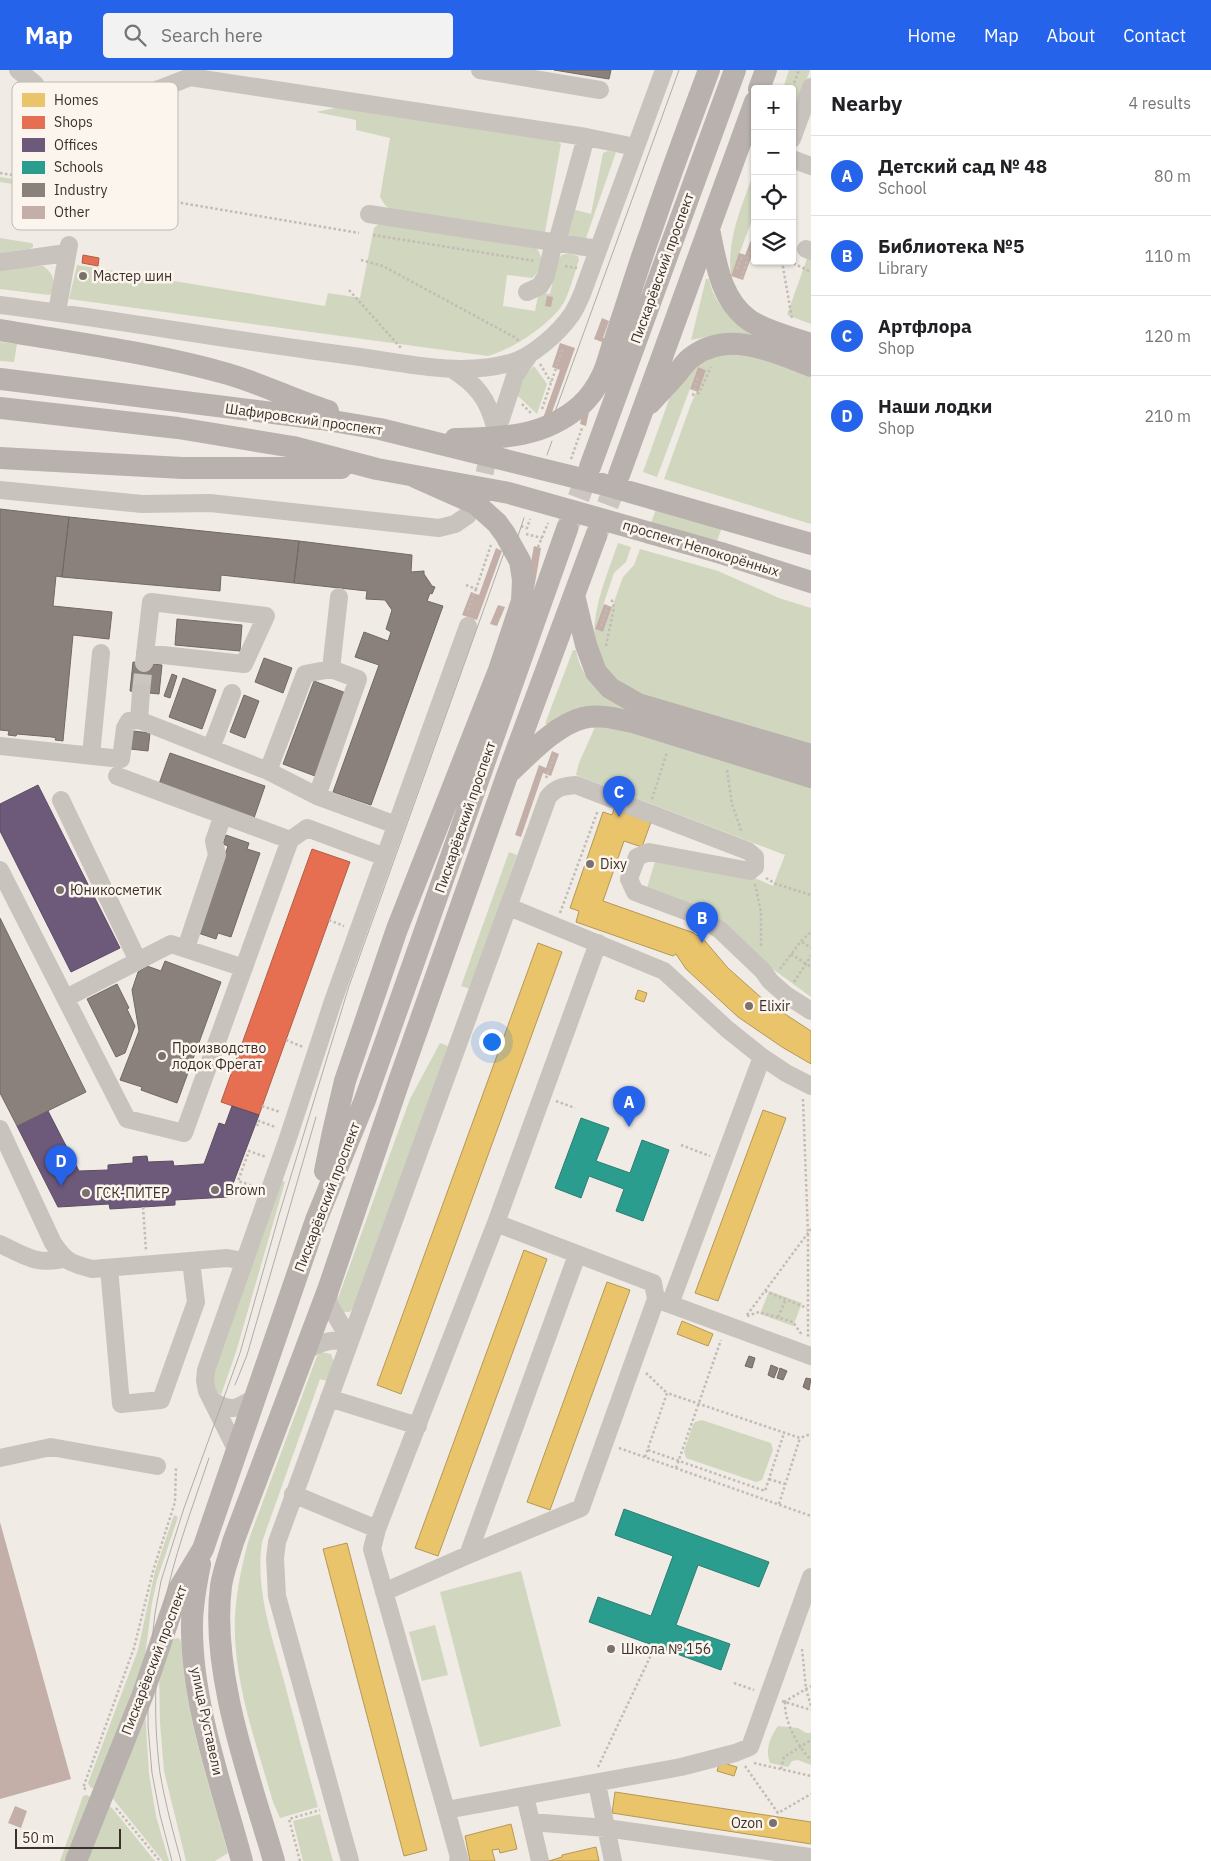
<!DOCTYPE html>
<html lang="en">
<head>
<meta charset="utf-8">
<style>
	body { margin:0; font-family:"IBM Plex Sans",sans-serif; background:#f2f2f2; color:#202124 }
	.controls { position:absolute; right:15px; top:15px; display:grid; overflow:hidden; border-radius:5px; box-shadow:0 1px 4px #0004 }
	.controls button { width:45px; height:45px; display:grid; place-items:center; padding:0; border:0; border-bottom:1px solid #e0e0e0; background:#fff; color:#202124; font:25px sans-serif }
	.scale { position:absolute; left:15px; bottom:12px; width:106px; box-sizing:border-box; padding-left:5px; border:2px solid #3b302b; border-top:0; font-size:14px; line-height:18px; white-space:nowrap; color:#3b302b; -webkit-text-stroke:4px #fbf5ee; paint-order:stroke }
	.you { position:absolute; left:491px; top:971px; width:18px; height:18px; margin:-12px; border:4px solid #fff; border-radius:50%; background:#1a73e8; box-shadow:0 0 0 8px #1a73e833 }
	.badge { display:grid; place-items:center; width:32px; height:32px; border-radius:50%; background:#2563eb; color:#fff; font-size:16px; font-weight:700 }
	.pin { position:absolute; translate:-50% -41px; filter:drop-shadow(0 1px 2px #0008) }
	.pin::after { content:''; position:absolute; top:26px; width:18px; height:15px; background:inherit; clip-path:polygon(0 0,100% 0,50% 100%) }
	.list { margin:0; padding:0; list-style:none }
	h2 { display:flex; justify-content:space-between; align-items:center; height:65px; margin:0; padding:0 20px; font-size:21px }
	h2 small { font-size:16px; font-weight:400; color:#757577 }
	.list li { display:grid; grid-template-columns:32px 1fr auto; gap:15px; align-items:center; box-sizing:border-box; height:80px; padding:0 20px; border-top:1px solid #e0e0e0 }
	.list b { display:block; font-size:19px; white-space:nowrap }
	.list p { margin:0; font-size:16px; white-space:nowrap; color:#757577 }
	.list em { font-size:16px; font-style:normal; color:#757577 }
	.icon { flex:none; width:28px; height:28px; fill:none; stroke:currentColor; stroke-width:2; stroke-linecap:round; stroke-linejoin:round }
	.map { position:relative; flex:none; width:811px; height:1791px; overflow:hidden }
	header { display:flex; align-items:center; gap:30px; box-sizing:border-box; height:70px; padding:0 25px; background:#2563eb; color:#fff }
	header strong { font-size:24px }
	nav { display:flex; gap:28px; margin-inline-start:auto; font-size:18px }
	.search { width:350px; height:45px; background:#f2f2f2; display:flex; align-items:center; gap:12px; box-sizing:border-box; padding:0 18px; border-radius:5px; color:#757577; font-size:19px }
	main { display:flex }
	aside { flex:1; background:#fff }
	.map>svg:first-child { display:block }
</style>
</head>
<body>
<header>
<strong>Map</strong>
<div class="search"><svg class="icon" aria-label="search" viewBox="0 0 24 24"><circle cx="10" cy="10" r="6"/><path d="M15 15l6 6"/></svg>Search here</div>
<nav><a>Home</a><a>Map</a><a>About</a><a>Contact</a></nav>
</header>
<main>
<div class="map">
<svg width="811" height="1791" viewBox="0 0 811 1791">
	<rect width="100%" height="100%" fill="#f0ebe5"/>
	<!-- green -->
	<path fill="#d1d6bf" d="M789,0H810L792,50V19H783Z
		M340,37L557,71L561,74L560,79L545,162L542,165L390,139L385,135L380,127L390,68L356,60V50L316,42Z
		M608,81L616,82L585,171L571,168L567,165L572,141L576,140L591,144L603,83Z
		M755,99V142L731,206C726,168 743,134 755,99Z
		M0,107L71,118L70,123L0,112Z
		M379,154L535,177C545,186 542,200 532,208L507,205L503,236L535,241L538,226L542,223L550,224C552,217 557,187 562,185C567,182 574,185 578,186L579,190C575,201 568,229 561,237C546,257 511,280 488,286L69,229L77,195L325,236L328,223L360,228L374,158Z
		M0,168L31,173L33,174V177L30,179L0,183Z
		M809,183H811V254L787,245Z
		M43,196C53,203 55,210 54,222L49,225L0,219V198Z
		M706,209H709C714,237 736,251 758,266L739,263L721,264L691,270Z
		M0,272L17,274L14,292L0,291Z
		M720,283L751,284L811,307V454L664,409L691,334L706,300L698,297L657,407L643,402L671,324L698,292Z
		M534,296L547,314L537,344L517,325L524,307Z
		M662,422L728,441L710,490L644,473Z
		M618,473L631,477L626,492L614,503L595,559L603,562L623,507L634,495L640,479L718,501L779,528L811,538V677L642,626C630,620 609,607 602,596C582,560 606,509 618,473Z
		M573,580H576C581,611 602,621 625,638L624,640C598,640 568,634 549,654H545Z
		M595,657L630,661L811,716V927L755,886L646,821L656,788L750,806L773,816L785,785L576,705L579,693Z
		M509,782L517,785L470,919L461,916Z
		M440,973L448,976L354,1238L349,1242H342L337,1231L410,1029Z
		M281,1110L285,1112L236,1282L221,1325L215,1320L211,1308Z
		M769,1221L802,1233L793,1256L760,1244Z
		M321,1282L331,1284L334,1292L327,1311L320,1309L262,1472C255,1520 272,1566 284,1611C295,1653 306,1695 318,1737L280,1748L273,1732C256,1672 232,1609 235,1545C237,1519 242,1494 249,1469L317,1286Z
		M702,1350L771,1373L773,1380L762,1410L756,1412L686,1388L684,1381L693,1355L695,1352Z
		M174,1445L178,1447L157,1510L152,1533L143,1601L95,1719L90,1717L88,1713L138,1580L155,1501Z
		M521,1501L561,1656L480,1677L440,1522Z
		M435,1555L448,1605L422,1611L409,1562Z
		M177,1568L180,1569L181,1573C185,1645 209,1714 228,1783L215,1791H186L164,1701L160,1653L159,1603L172,1572L174,1569Z
		M145,1640L149,1704L156,1746L169,1791H163L110,1725Z
		M778,1656L798,1658L806,1663H811V1695L798,1690L792,1691L788,1697L770,1693C765,1680 770,1667 778,1656Z
		M87,1725L92,1728L66,1791H60L83,1726Z
		M106,1734L112,1738L155,1791H85Z
		M320,1744L333,1791H303L293,1751Z"/>
	<!-- homes -->
	<path fill="#e9c46a" stroke="#b59857" d="M614,739L651,752L642,777L624,771L603,831L694,863L697,866L699,864L728,898L765,931L811,961V994L782,977L738,947L686,899L676,884L673,886L576,852L579,841L570,838L603,742L612,745Z
		M538,873L562,882L401,1324L377,1315Z
		M638,920L647,923L644,932L635,929Z
		M763,1040L786,1048L718,1231L695,1223Z
		M524,1180L547,1189L438,1486L415,1478Z
		M607,1212L630,1220L550,1440L527,1432Z
		M682,1251L713,1264L708,1276L677,1264Z
		M347,1473L427,1780L404,1786L323,1479Z
		M720,1692L737,1697L734,1706L717,1701Z
		M615,1722L811,1752V1774L612,1743Z
		M511,1754L517,1779L500,1783L499,1779L492,1780L495,1791H470L465,1766Z
		M596,1777L599,1791H549L562,1787V1785Z"/>
	<!-- shops -->
	<path fill="#e76f51" stroke="#b35c46" d="M83,185L99,188L98,196L82,193Z
		M312,779L350,792L259,1045L221,1032Z"/>
	<!-- offices -->
	<path fill="#6d597a" stroke="#5e4d62" d="M38,715L120,878L71,902L0,761V734Z
		M232,1036L259,1045L228,1127L175,1130V1135L110,1139L109,1134L58,1137L17,1056L48,1041L79,1101L108,1100V1095L133,1093V1087L147,1086L148,1092L173,1091L174,1096L204,1094L219,1053L225,1055Z"/>
	<!-- schools -->
	<path fill="#2a9d8f" stroke="#2f7c71" d="M581,1048L609,1058L596,1091L630,1103L642,1070L669,1080L643,1151L616,1141L624,1119L589,1106L581,1128L555,1118Z
		M624,1439L769,1492L759,1517L698,1495L676,1555L730,1574L721,1600L589,1552L598,1527L651,1546L673,1486L615,1465Z"/>
	<!-- industry -->
	<path fill="#8a817c" stroke="#726964" d="M554,0H611L609,9Z
		M0,439L69,447L62,507L56,506L53,536L112,542L109,569L73,565L63,671L55,670L56,668L52,667L17,664L16,666L8,665L9,661L0,660Z
		M69,447L299,471L294,513L221,505L220,521L62,507Z
		M299,471L412,485L411,502L424,501V504L432,516L435,517L432,524L430,523L427,531L443,536L371,735L333,722L379,595L355,587L364,562L388,571L391,562L386,559L392,540L385,530L366,529L367,521L294,513Z
		M177,549L242,555L240,581L175,575Z
		M264,588L292,598L283,623L255,612Z
		M133,592L162,595L159,624L130,621Z
		M172,604L177,606L170,628L164,626Z
		M183,608L216,620L202,659L169,647Z
		M314,611L346,623L315,706L283,694Z
		M244,625L259,631L245,668L230,662Z
		M133,661L150,663L148,681L130,679Z
		M170,683L265,716L254,748L159,714Z
		M226,765L249,773L247,779L260,783L231,867L218,863L216,869L198,863L228,776L223,774Z
		M0,848L86,1022L17,1056L0,1023Z
		M165,891L221,912L177,1033L141,1020L142,1017L120,1010L139,961L132,920L138,902L147,896L161,901Z
		M117,914L129,938L127,939L135,956L125,983L116,987L87,929Z
		M749,1286L755,1288L752,1298L745,1296Z
		M771,1295L778,1298L774,1308L768,1305Z
		M780,1298L787,1301L783,1310L777,1308Z
		M806,1308L811,1309L809,1320L803,1317Z"/>
	<!-- building -->
	<path fill="#c3afa7" d="M755,160V177L743,210L731,206L739,183L745,185Z
		M547,226L553,227L551,237L545,236Z
		M602,248L609,251L603,268L608,269L596,309L586,356L580,354L591,308L602,272L594,269Z
		M560,273L575,278L546,359L540,357L560,300L552,297Z
		M698,297L706,300L698,322L690,319Z
		M534,476L541,478L534,519L526,518Z
		M496,478L502,481L477,550L462,545L471,522L479,525Z
		M604,534L612,537L603,562L595,559Z
		M498,535L505,537L497,556L490,554Z
		M552,681L559,684L551,706L543,703L521,767L515,765L539,695L546,698Z
		M0,1452L71,1709L0,1729Z
		M15,1736L27,1741L21,1758L8,1753Z"/>
	<g fill="none" stroke-linecap="round" stroke-linejoin="round">
		<!-- minor-tunnel -->
		<path stroke="#ccc6c0" stroke-width="18" stroke-dasharray="18 9" stroke-linecap="butt" d="M477,429L480,423L491,375
			M141,622L144,593"/>
		<!-- major-tunnel -->
		<path stroke="#ccc6c0" stroke-width="22" stroke-dasharray="22 11" stroke-linecap="butt" d="M567,459L590,397
			M596,466L619,405"/>
		<!-- path -->
		<path stroke="#c2bbb6" stroke-width="2.5" stroke-dasharray="2.5 2.5" stroke-linecap="butt" d="M794,13L799,0
			M0,103L69,114
			M87,117L359,163
			M373,165L535,191
			M361,190L383,196L514,267L520,272
			M782,191L792,249
			M789,191L811,202
			M565,196L577,198
			M737,199L743,184
			M741,208L755,169
			M349,220L401,278
			M540,294L551,312
			M694,320L698,307
			M692,325L699,323L711,297
			M522,334L532,344
			M542,339L563,278
			M571,389L582,358
			M521,456L527,458L530,449
			M526,464L542,468
			M538,477L548,453
			M466,515L476,519L491,475
			M468,540L476,519
			M601,556L608,536
			M606,576L614,537L611,528
			M727,700L732,734L742,763
			M546,708L554,687
			M652,729L667,682
			M766,808L776,814L811,825
			M755,814L761,842V877
			M560,843L598,740
			M329,850L344,856
			M802,872L811,878
			M791,884L811,897
			M780,899L801,871L811,862
			M794,912L811,886
			M286,970L303,977
			M803,1029L808,1164V1269
			M556,1031L575,1038
			M262,1036L280,1042
			M256,1054L258,1055L259,1051L275,1057
			M681,1075L710,1086
			M256,1117L238,1111L249,1081L266,1087
			M143,1137L146,1180
			M765,1221L807,1238
			M747,1245L811,1159
			M747,1246L759,1242L793,1252L802,1265
			M778,1247L786,1229
			M646,1303L667,1323
			M619,1378L811,1446
			M648,1380L765,1421L784,1363
			M645,1387L667,1323L800,1368L811,1364
			M676,1398L721,1270
			M769,1409L785,1414
			M779,1434L800,1368
			M802,1579L806,1619L811,1636
			M734,1613L754,1620
			M782,1631L811,1640
			M784,1632L811,1616
			M785,1632C784,1651 798,1677 811,1690
			M754,1693L811,1706
			M745,1696L778,1743L811,1724
			M598,1697L651,1585
			M781,1699L784,1687L811,1670
			M86,1719L83,1718L134,1578L153,1501L175,1432L176,1397
			M116,1738L160,1791
			M300,1791L289,1749L320,1740"/>
		<!-- minor -->
		<path stroke="#c9c3be" stroke-width="18" d="M18,0L35,14
			M480,0L600,20
			M131,30L190,7L586,67L635,77
			M792,69L811,17
			M792,89L811,96
			M369,144L598,179
			M557,172L586,67
			M806,179L811,181
			M0,192L67,183
			M527,222L540,216L546,206L554,172
			M0,235C118,250 235,271 353,286C404,293 459,307 510,293C532,287 559,263 572,244C576,238 579,231 582,224L664,0
			M57,242L69,175
			M452,299C476,314 488,329 495,357
			M495,357L501,349L515,306L529,285
			M0,420L142,434L210,433L439,458L455,454L468,445
			M144,593L151,532L266,546L244,594L145,583
			M139,650L141,622
			M0,676L121,689L125,658L129,651L139,650L268,701L317,726L396,755
			M211,678L232,623
			M91,685L101,583
			M268,701L305,604L331,599L339,527
			M117,706L290,770
			M317,726L358,609L331,599
			M61,730L138,891
			M0,800L127,1049L184,1063L290,770L307,758L385,787
			M509,837L664,901L727,959L762,987L786,1003L811,1016
			M186,878L217,785L214,771L223,745
			M66,928L171,874L244,898
			M0,1059L53,1173C66,1192 70,1193 92,1199L227,1188L244,1191
			M496,1153L653,1213L656,1229L811,1286
			M0,1174C25,1186 36,1195 64,1189
			M109,1198L121,1334L161,1330L196,1232L191,1191
			M328,1220L329,1234L350,1270
			M670,1234L762,987
			M306,1281C321,1271 332,1270 350,1270
			M329,1328L418,1356
			M213,1331C232,1344 240,1337 257,1326
			M237,1381L207,1321L205,1311L206,1300L287,1071L333,931L468,556
			M0,1388L51,1377L157,1396
			M293,1424L377,1459L372,1479L446,1740L681,1697L735,1683L750,1677L811,1507
			M377,1459L496,1153L598,873
			M468,1485L577,1185
			M384,1522L468,1485L581,1438L656,1229
			M597,1714L613,1791
			M525,1726L540,1791
			M446,1740L460,1791H458
			M531,1752L606,1758L811,1787
			M350,1791L277,1526L275,1488L277,1472L548,727C556,717 564,716 576,715L748,781L755,787V797L750,801L649,782L637,787L629,809L635,822L694,844L720,860L763,901L770,911L786,925L811,941"/>
		<!-- major -->
		<path stroke="#b8b1ad" stroke-width="22" d="M759,19L766,0
			M709,159C716,192 720,229 749,250C767,262 791,267 811,274
			M0,260C76,273 154,283 228,304C262,314 294,330 328,341
			M0,309L321,349L380,359L602,414L811,474
			M650,333C660,322 670,312 679,301C683,296 687,290 692,287C728,259 775,282 811,296
			M0,338L178,358L293,377L377,399L509,423L721,483L811,512
			M455,369C502,368 543,368 580,336C605,314 611,281 621,251C631,221 640,191 651,161C669,107 689,54 709,0
			M0,388L182,398H341
			M590,397L735,0
			M619,405L755,32
			M574,525L586,575L596,602L610,618L638,634L811,685
			M511,701C530,683 556,655 583,648C599,644 617,649 633,652L811,707
			M325,1101L333,1062L345,1011L397,859L499,600L522,531L523,510L520,491L505,464L497,453L476,434L415,407
			M200,1494C196,1514 192,1535 192,1555C191,1632 222,1717 242,1791
			M76,1791L143,1624L179,1519L203,1479L316,1150L365,1030L567,459
			M274,1791C250,1708 210,1603 221,1516C223,1502 229,1487 233,1472L328,1220L399,1011L508,703L596,466"/>
		<!-- tram -->
		<path stroke="#b1aca8" stroke-width="1" d="M555,342L679,0
			M547,385L552,371
			M518,466L524,448
			M235,1315L247,1285L316,1047
			M172,1791L160,1745L152,1703L148,1656V1609L155,1543L161,1511L184,1438L240,1283L279,1145L349,916L505,480
			M181,1791C173,1762 165,1732 160,1703C152,1641 155,1574 169,1514C179,1472 195,1430 209,1388"/>
	</g>
	<!-- markers -->
	<g fill="#7a716c" stroke="#fbf5ee" stroke-width="2">
		<circle cx="83" cy="206" r="5"/>
		<circle cx="590" cy="794" r="5"/>
		<circle cx="60" cy="820" r="5"/>
		<circle cx="749" cy="936" r="5"/>
		<circle cx="162" cy="986" r="5"/>
		<circle cx="215" cy="1120" r="5"/>
		<circle cx="86" cy="1123" r="5"/>
		<circle cx="611" cy="1579" r="5"/>
		<circle cx="773" cy="1753" r="5"/>
	</g>
	<g text-anchor="middle" stroke-width="5" stroke-linejoin="round" paint-order="stroke">
		<!-- street labels -->
		<g font-size="14" fill="#3b302b" stroke="#fbf5ee">
			<text transform="translate(662 198) rotate(-70)" y="5">Пискарёвский проспект</text>
			<text transform="translate(304 349) rotate(8)" y="5">Шафировский проспект</text>
			<text transform="translate(701 478) rotate(17)" y="5">проспект Непокорённых</text>
			<text transform="translate(465 747) rotate(-71)" y="5">Пискарёвский проспект</text>
			<text transform="translate(327 1127) rotate(-69)" y="5">Пискарёвский проспект</text>
			<text transform="translate(154 1590) rotate(-69)" y="5">Пискарёвский проспект</text>
			<text transform="translate(207 1651) rotate(78)" y="5">улица Руставели</text>
		</g>
		<!-- poi labels -->
		<g font-size="14" fill="#3b302b" stroke="#fbf5ee" text-anchor="start">
			<text x="93" y="211">Мастер шин</text>
			<text x="600" y="799">Dixy</text>
			<text x="70" y="825">Юникосметик</text>
			<text x="759" y="941">Elixir</text>
			<text x="172" y="983">Производство<tspan x="172" dy="16">лодок Фрегат</tspan></text>
			<text x="225" y="1125">Brown</text>
			<text x="96" y="1128">ГСК-ПИТЕР</text>
			<text x="621" y="1584">Школа № 156</text>
			<text x="763" y="1758" text-anchor="end">Ozon</text>
		</g>
	</g>
	<!-- legend -->
	<rect x="12" y="12" width="166" height="148" rx="8" fill="#fbf5ee" stroke="#c1bab4" stroke-width="1"/>
	<rect x="22" y="23" width="23" height="14" fill="#e9c46a"/>
	<rect x="22" y="46" width="23" height="13" fill="#e76f51"/>
	<rect x="22" y="68" width="23" height="14" fill="#6d597a"/>
	<rect x="22" y="91" width="23" height="13" fill="#2a9d8f"/>
	<rect x="22" y="113" width="23" height="14" fill="#8a817c"/>
	<rect x="22" y="136" width="23" height="13" fill="#c3afa7"/>
	<g font-size="14" fill="#3b302b">
		<text x="54" y="35">Homes</text>
		<text x="54" y="57">Shops</text>
		<text x="54" y="80">Offices</text>
		<text x="54" y="102">Schools</text>
		<text x="54" y="125">Industry</text>
		<text x="54" y="147">Other</text>
	</g>
</svg>
<div class="controls">
<button>+</button>
<button>−</button>
<button><svg class="icon" aria-label="locate" viewBox="0 0 24 24"><circle cx="12" cy="12" r="6"/><path d="M12 2v4M12 18v4M2 12h4M18 12h4"/></svg></button>
<button><svg class="icon" aria-label="layers" viewBox="0 0 24 24"><path d="M12 4l9 5-9 5-9-5zM3 14l9 5 9-5"/></svg></button>
</div>
<div class="scale">50 m</div>
<div class="you"></div>
<div class="pin badge" style="left:629px;top:1057px">A</div>
<div class="pin badge" style="left:702px;top:873px">B</div>
<div class="pin badge" style="left:619px;top:747px">C</div>
<div class="pin badge" style="left:61px;top:1116px">D</div>
</div>
<aside>
<h2>Nearby<small>4 results</small></h2>
<ul class="list">
<li><span class="badge">A</span><div><b>Детский сад № 48</b><p>School</p></div><em>80 m</em></li>
<li><span class="badge">B</span><div><b>Библиотека №5</b><p>Library</p></div><em>110 m</em></li>
<li><span class="badge">C</span><div><b>Артфлора</b><p>Shop</p></div><em>120 m</em></li>
<li><span class="badge">D</span><div><b>Наши лодки</b><p>Shop</p></div><em>210 m</em></li>
</ul>
</aside>
</main>
</body>
</html>
